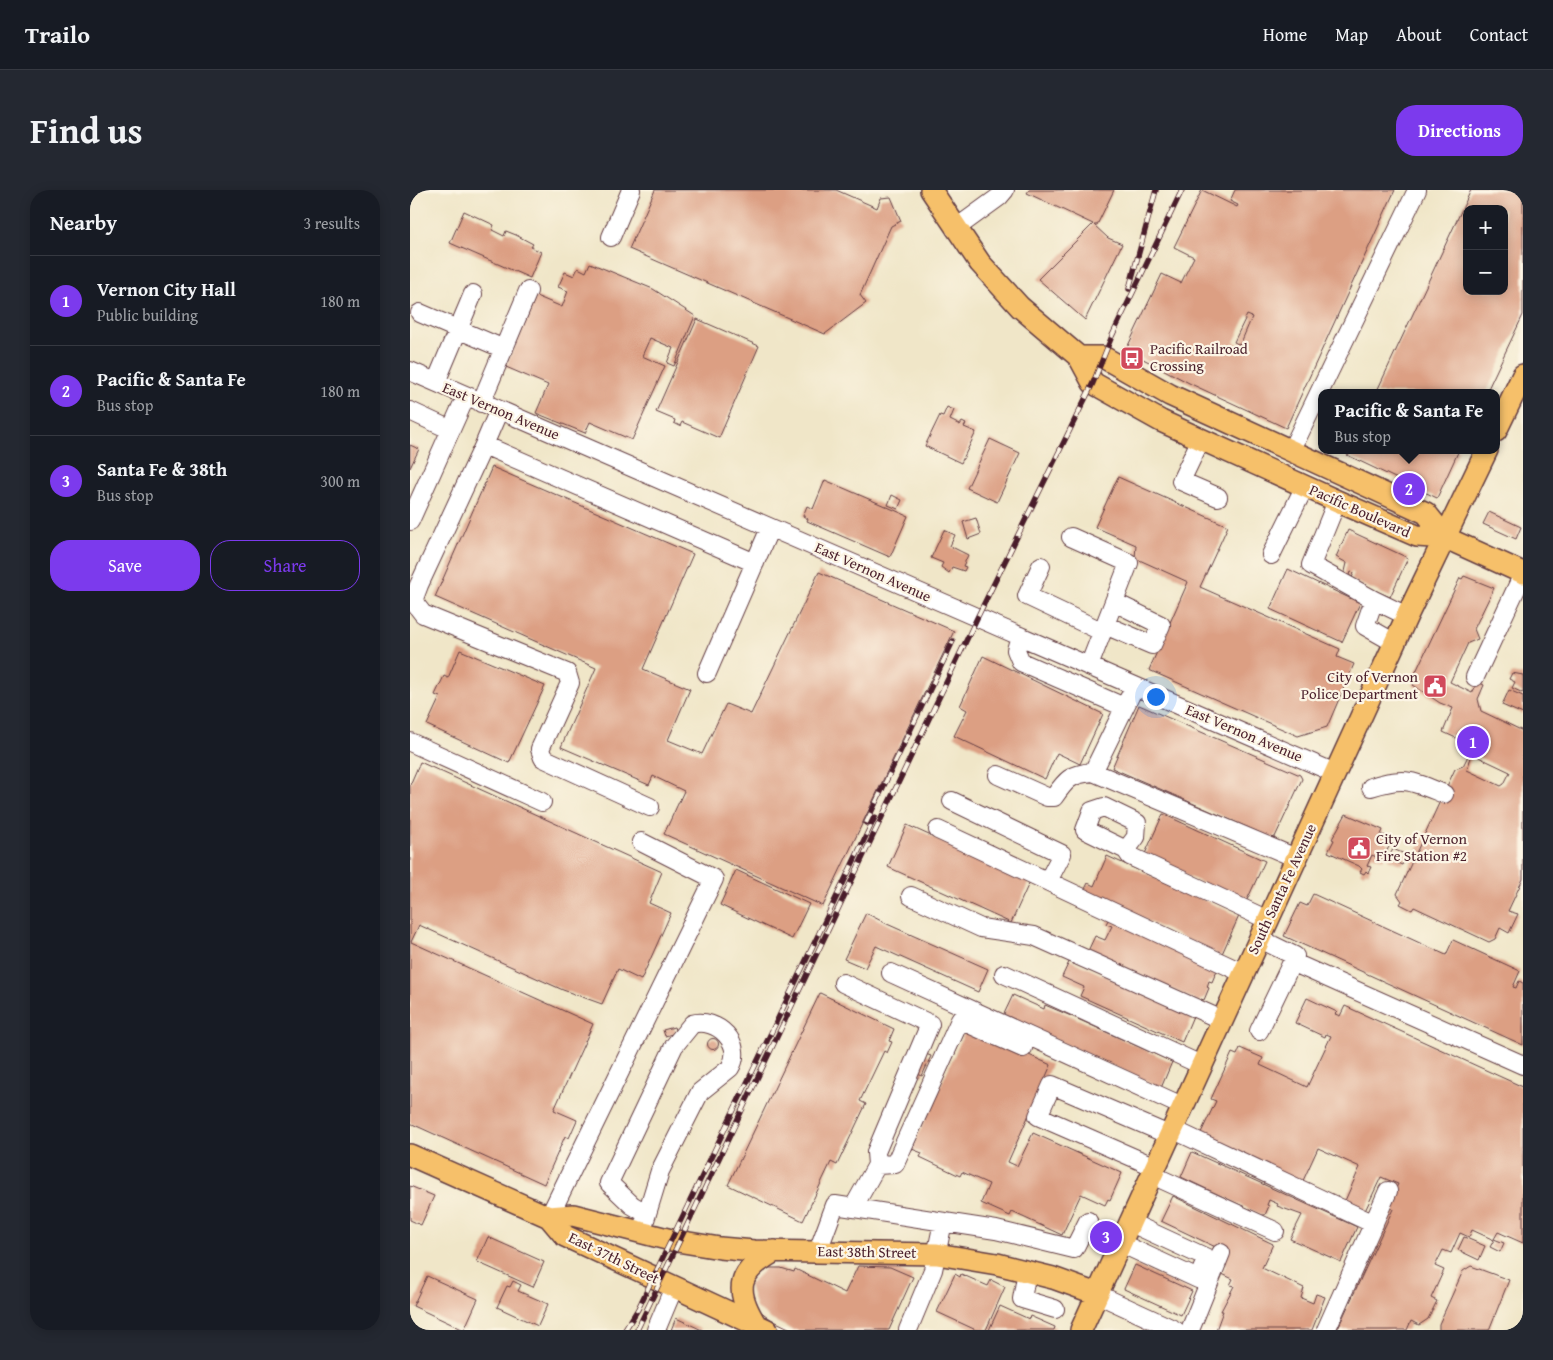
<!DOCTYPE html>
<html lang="en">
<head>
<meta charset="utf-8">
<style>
	body { margin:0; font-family:"Gentium Book Plus",serif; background:#242831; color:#f1f3f6 }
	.controls { position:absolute; right:15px; top:15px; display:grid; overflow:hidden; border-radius:10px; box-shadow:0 2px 12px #0003 }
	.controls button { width:45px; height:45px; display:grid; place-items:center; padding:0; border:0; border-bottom:1px solid #363941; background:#171b24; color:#f1f3f6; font:25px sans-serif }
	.you { position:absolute; left:745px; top:506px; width:18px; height:18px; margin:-12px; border:4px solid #fff; border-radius:50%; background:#1a73e8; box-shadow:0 0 0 8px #1a73e833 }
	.badge { display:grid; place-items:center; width:32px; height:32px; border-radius:50%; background:#7c3aed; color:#fff; font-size:16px; font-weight:700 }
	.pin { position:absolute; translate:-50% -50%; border:2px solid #fff; box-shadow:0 1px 5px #0006 }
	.popup { position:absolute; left:908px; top:199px; width:182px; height:65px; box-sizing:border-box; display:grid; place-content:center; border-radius:10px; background:#171b24; filter:drop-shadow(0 1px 4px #0005); font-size:16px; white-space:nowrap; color:#9ea1a6 }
	.popup b { font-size:19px; color:#f1f3f6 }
	.popup::after { content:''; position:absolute; left:50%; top:100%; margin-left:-10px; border:10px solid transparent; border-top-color:#171b24 }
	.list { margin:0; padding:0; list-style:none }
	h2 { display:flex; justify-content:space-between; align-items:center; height:65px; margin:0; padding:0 20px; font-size:21px }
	h2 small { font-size:16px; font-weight:400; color:#9ea1a6 }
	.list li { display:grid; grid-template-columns:32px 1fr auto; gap:15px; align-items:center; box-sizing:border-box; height:90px; padding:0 20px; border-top:1px solid #363941 }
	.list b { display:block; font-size:19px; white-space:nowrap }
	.list p { margin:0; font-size:16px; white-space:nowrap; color:#9ea1a6 }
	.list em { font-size:16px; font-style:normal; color:#9ea1a6 }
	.actions { display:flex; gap:10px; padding:15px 20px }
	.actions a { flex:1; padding:11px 0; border:1px solid #7c3aed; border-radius:20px; text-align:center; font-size:18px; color:#7c3aed }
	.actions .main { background:#7c3aed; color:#fff }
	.map { position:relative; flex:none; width:1113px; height:1140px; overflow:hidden; border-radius:20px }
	header { display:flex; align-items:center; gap:30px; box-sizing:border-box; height:70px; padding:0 25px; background:#171b24; border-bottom:1px solid #363941 }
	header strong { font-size:24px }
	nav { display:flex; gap:28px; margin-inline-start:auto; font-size:18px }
	.intro { display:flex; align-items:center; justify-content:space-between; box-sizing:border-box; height:120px; padding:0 30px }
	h1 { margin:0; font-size:35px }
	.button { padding:12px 22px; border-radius:20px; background:#7c3aed; color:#fff; font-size:18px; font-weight:700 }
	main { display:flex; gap:30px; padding:0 30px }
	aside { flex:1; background:#171b24; border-radius:20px; box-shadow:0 2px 12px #0003 }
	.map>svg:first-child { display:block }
</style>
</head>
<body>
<header>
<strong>Trailo</strong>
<nav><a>Home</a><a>Map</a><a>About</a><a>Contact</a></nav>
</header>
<div class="intro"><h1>Find us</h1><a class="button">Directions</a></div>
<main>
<aside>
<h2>Nearby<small>3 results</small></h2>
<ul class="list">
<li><span class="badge">1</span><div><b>Vernon City Hall</b><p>Public building</p></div><em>180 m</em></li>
<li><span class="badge">2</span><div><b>Pacific &amp; Santa Fe</b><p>Bus stop</p></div><em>180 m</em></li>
<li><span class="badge">3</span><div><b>Santa Fe &amp; 38th</b><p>Bus stop</p></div><em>300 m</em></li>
</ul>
<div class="actions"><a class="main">Save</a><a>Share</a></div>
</aside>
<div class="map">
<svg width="1113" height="1140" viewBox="0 0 1113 1140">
	<rect width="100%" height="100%" fill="#fcf5e5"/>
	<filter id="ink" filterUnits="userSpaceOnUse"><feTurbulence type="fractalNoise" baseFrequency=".02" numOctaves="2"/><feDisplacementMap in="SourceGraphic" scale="10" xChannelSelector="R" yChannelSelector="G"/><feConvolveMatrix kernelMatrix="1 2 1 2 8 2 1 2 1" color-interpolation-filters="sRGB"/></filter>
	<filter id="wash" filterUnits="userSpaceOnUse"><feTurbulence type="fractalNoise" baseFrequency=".0096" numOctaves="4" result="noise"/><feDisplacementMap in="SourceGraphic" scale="20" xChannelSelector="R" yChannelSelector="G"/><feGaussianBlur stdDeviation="1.12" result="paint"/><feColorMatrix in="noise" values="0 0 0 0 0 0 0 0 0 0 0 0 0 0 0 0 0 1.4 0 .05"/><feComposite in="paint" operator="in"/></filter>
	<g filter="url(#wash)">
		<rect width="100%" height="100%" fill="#f0e6c8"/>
		<g id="blocks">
			<!-- building -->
			<path fill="#dc9f83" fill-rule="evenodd" d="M245,0H426L467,18L471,8L481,7L491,31L481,36L450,105L456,113L415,144L219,59Z
				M619,0H704L687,35H684L698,48L712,54L675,130L628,89L683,34L617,3Z
				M792,0L827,17L828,15L820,11L825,0H985L876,238L781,194L716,160L752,84L771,93L784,67L764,57ZM837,125L842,127L830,155L824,152Z
				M1061,0H1113V125L1076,203H966ZM1057,19H1094V101H1057Z
				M54,21L84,35L82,40L94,46L96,41L106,45L123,54L121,57L131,62L120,88L40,53Z
				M180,73L243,99L285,126L264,176L257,173L263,158L240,148L232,166L255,176L222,250L180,232L175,243L126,223L138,195L96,177L126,106L152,117L158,101L148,97L155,82L164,86L168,78L176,82Z
				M287,129L349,156L309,248L272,232L270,236L264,233L265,230L246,222Z
				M537,217L544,220L540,230L550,235L552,232L556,234L554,237L566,242L551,273L515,256L530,225L533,226Z
				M580,249L610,263L587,312L557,298Z
				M0,255L9,259L0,278Z
				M939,260H1049L1027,308L937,265Z
				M82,277L283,364L233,479L280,499L258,550L292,564L316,514L341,524L409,382L544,441L413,716L254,644L274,601L243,586L239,595L151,557L186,478L25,407Z
				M708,287L818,336L790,397L930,459L927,467L944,474L917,537L888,546L739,480L778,392L725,368L726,355L685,337Z
				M415,290L498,326L480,367L397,331L398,329L393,326L397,316L403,319Z
				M482,305L492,310L488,319L478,315Z
				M1079,322L1111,337L1106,349L1073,334Z
				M566,328L571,344L558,349L553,332Z
				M534,340L545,345L540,356L558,365L553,376L556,377L554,381L542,377L539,383L531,377L533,373L521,368Z
				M938,340L998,368L980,407L941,390L944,383L941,382L939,388L934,386L937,373L926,367Z
				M878,379L950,413L932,452L860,419Z
				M1054,386L1084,398L1064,439L1068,449L1058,453L1040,492L1062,503L1068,492L1074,495L1068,509L1071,521L1113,541V689L1098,721L1108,724L1099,743L1090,738L1085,749L1079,752L1004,717L1002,720L990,714L992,711L987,704L1045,579L1053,576L1060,562L1052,546L1046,548L1033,542L1043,518L1030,513L1003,495L1005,491L1002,490L1050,388L1052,389ZM1062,564L1100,582L1094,594L1091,596L1057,580Z
				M50,460L135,496L99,573L17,535L30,507L25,505L34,486L38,488Z
				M573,466L693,524L670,574L647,563L635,589L544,546L557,520L550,516Z
				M1102,483L1113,485V503L1102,498L1105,492L1099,489Z
				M1099,500L1113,506V524L1092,515Z
				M729,515L890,585L892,589L865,647L862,648L702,578Z
				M10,572L252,682L239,713L261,723L231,790L208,779L192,814L153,800L9,735L1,752L183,834L144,920L167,930L159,948L155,946L134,994L0,933V595Z
				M753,624L855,671L837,710L833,712L734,666Z
				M936,624L973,640L971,645L976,646L974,651L980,654L973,670L962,665L957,676L961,677L958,683L956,681L954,684L950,682L952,679L949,676L918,662L924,650L922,649Z
				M497,635L620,691L601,733L478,677Z
				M983,659L997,665L992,675L978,669Z
				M697,666L829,726L811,766L674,701L678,693L684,696Z
				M326,680L399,714L382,749L310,715Z
				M903,704L1036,765L1043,750L1110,781L1103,797L1106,798L1109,791L1113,793V855L874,746L890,713L897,716Z
				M456,723L477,734L578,779L568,802L466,756L455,778L434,769Z
				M699,728L807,780L802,792L799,791L797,797L799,798L794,810L791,809L790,812L678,761L685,746L695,750L702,736L696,734Z
				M660,770L783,826L772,852L670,806L674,797L652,787Z
				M410,803L484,839L479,851L482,852L477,863L474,861L450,911L456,914L427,975L421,972L393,1031L318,995Z
				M603,805L634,819L635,815L661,826L762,872L751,898L593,826Z
				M897,808L927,822L925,824L930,826L935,816L1113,897V1053L1088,1042L1084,1049L1094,1053L1090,1062L1080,1057L1084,1050L1062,1040L1059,1047L1050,1043L1041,1063L1033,1060L1025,1076L1034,1080L1021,1108L1027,1111L1018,1129L1009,1135L1001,1131L997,1140H927L983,1019L978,1016L988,994L971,987L954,1023L934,1013L950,977L908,958L891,995L789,947L806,911L801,909L822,863L827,865L830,858L853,868L850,875L897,897L921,846L916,844L915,847L885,833Z
				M264,837L266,843L255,846L253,840Z
				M557,837L641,875L598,972L607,976L623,943L712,983L700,1010L698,1009L695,1015L671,1004L652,1045L602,1022L600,1026L571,1013L579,994L552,982L550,986L510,967L512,963L502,959Z
				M297.5 854a5.5 5.5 0 1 1 11 0a5.5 5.5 0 1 1-11 0Z
				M513,863L521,866L512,886L504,882Z
				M782,962L947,1037L931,1072L880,1049L892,1025L867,1016L868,1014L859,1010L857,1015L859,1016L855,1025H852L771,987Z
				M0,996L24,1006L11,1035L0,1030Z
				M763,1006L863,1054L852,1078L894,1098L891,1108L903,1113L906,1104L915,1107L902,1140H806L813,1121H811L824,1096L820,1095L823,1089L812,1084L816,1075L810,1073L814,1061L751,1031Z
				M78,1047L134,1072L123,1097L67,1072Z
				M1054,1047L1075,1056L1069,1070L1048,1060Z
				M725,1075L782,1101L771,1125L714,1099Z
				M448,1076L480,1077L503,1087L479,1140H383L362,1130L346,1118L339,1095L356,1078H371L384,1082L385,1079L435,1103Z
				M1061,1076L1099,1090L1079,1140H1029V1134L1053,1081Z
				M545,1084L550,1087L551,1084L578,1096L581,1090L595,1097L576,1140H566L527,1122Z
				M17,1086L68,1109L54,1140L3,1116Z
				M103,1091L111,1095L108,1101L138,1114L128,1136L87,1117L97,1096L100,1097Z
				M590,1116L619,1129L620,1126L645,1137L644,1140H579Z
				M266,1128L292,1140H261Z"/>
		</g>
	</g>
	<g filter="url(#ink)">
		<use href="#blocks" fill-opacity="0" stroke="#633d43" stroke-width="1"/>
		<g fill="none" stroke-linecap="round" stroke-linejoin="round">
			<!-- minor casing -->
			<g stroke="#633d43" stroke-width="20">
				<path id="minor" d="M545,39L589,7L595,0
					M201,47L221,0
					M10,123L94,159
					M0,181L925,583
					M26,192L63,104
					M71,213L118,101
					M0,221L41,240
					M791,249L771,291L808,307
					M74,255L89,220
					M881,261L1007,0
					M927,311L901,375L964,410L955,436L985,453
					M0,331L56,206
					M661,347L719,373L679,476
					M861,365L895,296
					M631,376L617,406L693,442
					M964,410L997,426
					M695,435L742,455L751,435L704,412
					M610,446L606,460L611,472L714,517
					M297,483L360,338
					M1065,487L1113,384
					M725,496L683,582L886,668
					M0,552L132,612
					M588,585L637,607H644C656,590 660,584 683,582
					M961,597C995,586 1002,591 1034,604
					M542,611L652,664L638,691
					M240,617L133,568L130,559L160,493L157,483L13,424L3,411L9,395L74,255L345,373
					M528,640L833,783
					M716,660L726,647L727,633L694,617L682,621L675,640L716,660L720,666L858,730
					M501,706L571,738L624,746L812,830
					M882,772L1113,875
					M481,783L772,916
					M594,784L791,875
					M433,793L520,834L466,962L467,975L443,1018
					M849,841L885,766L850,749
					M762,939L964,1034
					M467,975L485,974L550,830L613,858
					M745,977L628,926L642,895L759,945
					M742,985L865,1041
					M139,1027L304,689L231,652
					M231,1043L250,981L290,902L320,878C335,854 307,827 282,834L264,856L199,993L222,1015L237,1024
					M710,1053L788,1089L797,1068L719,1032
					M408,1061L425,1015L586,1040L664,1059L678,1031
					M617,1081L612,1109L645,1119
					M687,1104L765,1140
					M246,1140L264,1097
					M498,1140L523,1080L533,1032
					M780,1140L811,1063
					M916,1140L978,1001"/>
			</g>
			<!-- major casing -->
			<g stroke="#633d43" stroke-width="24">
				<path id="major" d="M521,0L570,73L610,117L669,167L683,193L751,231L927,311L1007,346L1036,348L1113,383
					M669,167H693L760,205L1016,323L1036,348
					M1086,241L1113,185
					M0,965L139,1027L155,1046L357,1140
					M139,1027L163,1025L261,1050L310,1058L344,1061L527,1064L587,1074L643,1088L687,1104
					M346,1135C323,1098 328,1082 365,1061
					M671,1140L997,426L1077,260"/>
			</g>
			<!-- minor -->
			<use href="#minor" stroke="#fff" stroke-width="18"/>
			<!-- major -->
			<use href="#major" stroke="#f6c06b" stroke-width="21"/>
			<!-- rail casing -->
			<g stroke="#4a1f2b" stroke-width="5.5">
				<path id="rail" d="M719,99L746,0
					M456,633L543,451
					M215,1140L228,1119L465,627
					M227,1140L567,428L683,193L702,146L772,0"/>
			</g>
			<!-- rail -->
			<use href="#rail" stroke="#fcf5e5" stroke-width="4" stroke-dasharray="11" stroke-linecap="butt"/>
		</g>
	</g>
	<!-- icons -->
	<defs>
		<g id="bus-square" transform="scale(1.25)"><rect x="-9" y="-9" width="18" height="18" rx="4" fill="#d1495b" stroke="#fcf5e5"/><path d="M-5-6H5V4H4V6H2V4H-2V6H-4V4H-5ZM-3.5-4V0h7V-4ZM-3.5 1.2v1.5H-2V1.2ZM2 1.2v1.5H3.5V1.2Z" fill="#fff"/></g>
		<g id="civic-square" transform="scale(1.25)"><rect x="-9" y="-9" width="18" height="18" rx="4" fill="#d1495b" stroke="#fcf5e5"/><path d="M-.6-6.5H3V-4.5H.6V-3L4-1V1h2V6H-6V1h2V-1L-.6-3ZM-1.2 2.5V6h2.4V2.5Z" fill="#fff"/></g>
	</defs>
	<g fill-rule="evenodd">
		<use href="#bus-square" x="722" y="168"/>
		<use href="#civic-square" x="1025" y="496"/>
		<use href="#civic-square" x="949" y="658"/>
	</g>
	<g text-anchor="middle" stroke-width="4.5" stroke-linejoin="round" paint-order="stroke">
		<!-- poi labels -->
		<g font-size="15" fill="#4a1f2b" stroke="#fcf5e5" text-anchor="start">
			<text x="740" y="164">Pacific Railroad<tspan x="740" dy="17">Crossing</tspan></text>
			<text x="1008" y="492" text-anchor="end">City of Vernon<tspan x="1008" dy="17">Police Department</tspan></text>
			<text x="966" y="654">City of Vernon<tspan x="966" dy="17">Fire Station #2</tspan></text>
		</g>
		<!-- street labels -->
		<g font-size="15" fill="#4a1f2b" stroke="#fcf5e5">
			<text transform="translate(91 221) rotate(23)" y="5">East Vernon Avenue</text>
			<text transform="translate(950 321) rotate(24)" y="5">Pacific Boulevard</text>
			<text transform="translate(463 382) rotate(24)" y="5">East Vernon Avenue</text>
			<text transform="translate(834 543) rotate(23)" y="5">East Vernon Avenue</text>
			<text transform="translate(872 699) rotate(-65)" y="5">South Santa Fe Avenue</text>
			<text transform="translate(457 1062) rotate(1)" y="5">East 38th Street</text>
			<text transform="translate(204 1068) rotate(26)" y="5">East 37th Street</text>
		</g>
	</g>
</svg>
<div class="controls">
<button>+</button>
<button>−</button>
</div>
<div class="you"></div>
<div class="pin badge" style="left:1063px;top:552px">1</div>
<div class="pin badge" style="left:999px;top:299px">2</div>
<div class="popup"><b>Pacific &amp; Santa Fe</b>Bus stop</div>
<div class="pin badge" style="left:696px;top:1047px">3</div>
</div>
</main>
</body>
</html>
